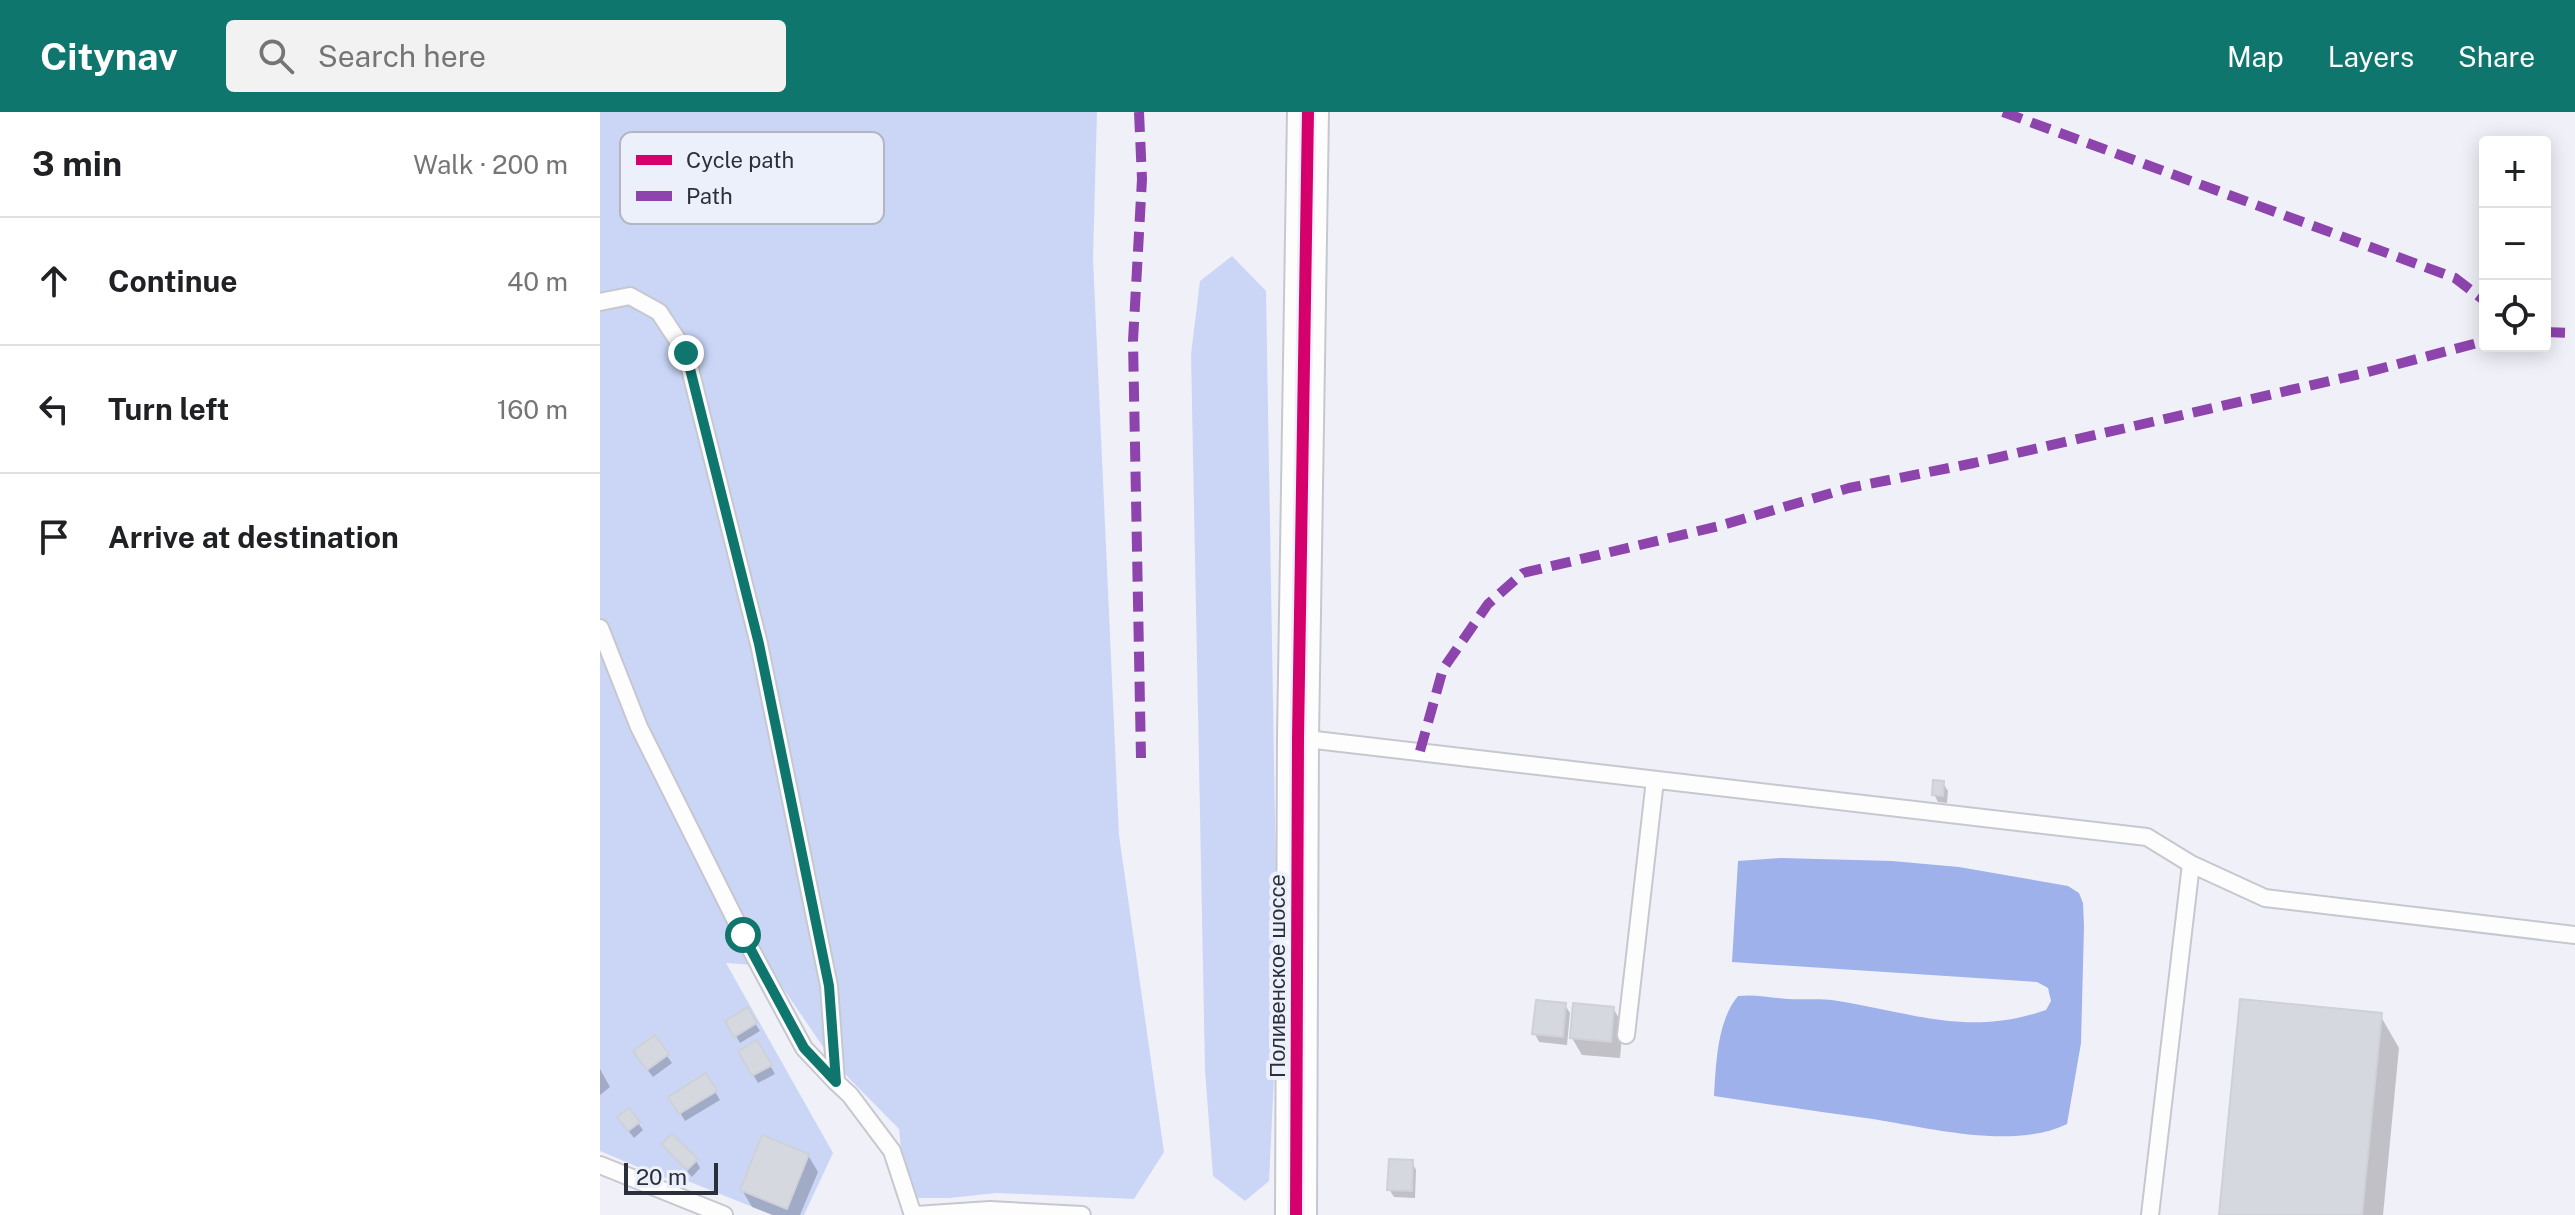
<!DOCTYPE html>
<html lang="en">
<head>
<meta charset="utf-8">
<style>
	body { margin:0; font-family:"Public Sans",sans-serif; background:#f2f2f2; color:#202124 }
	.controls { position:absolute; right:24px; top:24px; display:grid; overflow:hidden; border-radius:8px; box-shadow:0 4px 20px #0003 }
	.controls button { width:72px; height:72px; display:grid; place-items:center; padding:0; border:0; border-bottom:2px solid #e0e0e0; background:#fff; color:#202124; font:40px sans-serif }
	.scale { position:absolute; left:24px; bottom:20px; width:94px; box-sizing:border-box; padding-left:8px; border:4px solid #2b2f39; border-top:0; font-size:22px; line-height:28px; white-space:nowrap; color:#2b2f39; -webkit-text-stroke:6px #ecf0fb; paint-order:stroke }
	.stop { position:absolute; width:24px; height:24px; margin:-18px; border:6px solid #0f766e; border-radius:50%; background:#fff }
	.stop.end { background:#0f766e; border-color:#fff; box-shadow:0 2px 8px #0008 }
	.list { margin:0; padding:0; list-style:none }
	h2 { display:flex; justify-content:space-between; align-items:center; height:104px; margin:0; padding:0 32px; font-size:34px }
	h2 small { font-size:26px; font-weight:400; color:#757577 }
	.list li { display:grid; grid-template-columns:52px 1fr auto; gap:24px; align-items:center; box-sizing:border-box; height:128px; padding:0 32px; border-top:2px solid #e0e0e0 }
	.list b { display:block; font-size:30px; white-space:nowrap }
	.list em { font-size:26px; font-style:normal; color:#757577 }
	.icon { flex:none; width:44px; height:44px; fill:none; stroke:currentColor; stroke-width:2; stroke-linecap:round; stroke-linejoin:round }
	.map { position:relative; flex:none; width:1975px; height:1103px; overflow:hidden }
	header { display:flex; align-items:center; gap:48px; box-sizing:border-box; height:112px; padding:0 40px; background:#0f766e; color:#fff }
	header strong { font-size:38px }
	nav { display:flex; gap:44px; margin-inline-start:auto; font-size:28px }
	.search { width:560px; height:72px; background:#f2f2f2; display:flex; align-items:center; gap:20px; box-sizing:border-box; padding:0 28px; border-radius:8px; color:#757577; font-size:30px }
	main { display:flex }
	aside { flex:1; background:#fff }
	.map>svg:first-child { display:block }
</style>
</head>
<body>
<header>
<strong>Citynav</strong>
<div class="search"><svg class="icon" aria-label="search" viewBox="0 0 24 24"><circle cx="10" cy="10" r="6"/><path d="M15 15l6 6"/></svg>Search here</div>
<nav><a>Map</a><a>Layers</a><a>Share</a></nav>
</header>
<main>
<aside>
<h2>3 min<small>Walk · 200 m</small></h2>
<ul class="list">
<li><svg class="icon" aria-label="ahead" viewBox="0 0 24 24"><path d="M12 20V5M6 11l6-6 6 6"/></svg><div><b>Continue</b></div><em>40 m</em></li>
<li><svg class="icon" aria-label="left" viewBox="0 0 24 24"><path d="M17 20v-9H6M10 6l-5 5 5 5"/></svg><div><b>Turn left</b></div><em>160 m</em></li>
<li><svg class="icon" aria-label="arrive" viewBox="0 0 24 24"><path d="M6 21V4h12l-3 4 3 4H6"/></svg><div><b>Arrive at destination</b></div></li>
</ul>
</aside>
<div class="map">
<svg width="1975" height="1103" viewBox="0 0 1975 1103">
	<rect width="100%" height="100%" fill="#f0f1f8"/>
	<!-- green -->
	<path fill="#cbd6f7" d="M0,0H497L493,146L519,723L564,1040L534,1087L396,1081L349,1086H317L304,1067L299,1017L234,951L168,854L126,851L233,1041L204,1103H173L75,1064L64,1066L0,1039Z
		M632,144L666,179L678,882L669,1069L645,1089L613,1064L605,958L591,242L600,169Z"/>
	<!-- water -->
	<path fill="#9fb1ea" d="M1181,746L1292,749L1359,755L1468,774L1479,781L1483,791L1484,814L1481,931L1467,1012C1414,1038 1329,1016 1273,1007C1220,1000 1167,992 1114,984C1116,952 1117,909 1138,884C1156,882 1171,886 1188,887C1204,888 1221,886 1238,889C1314,901 1368,925 1446,898L1451,889L1448,876L1437,870L1132,850L1138,749Z"/>
	<!-- shadow -->
	<path fill="#0003" d="M1343,671L1348,679L1347,691L1338,690L1334,682Z
		M965,893L970,901L967,933L939,930L935,922Z
		M1013,896L1023,913L1020,946L982,943L972,926Z
		M147,898L160,919L140,931L128,910Z
		M1780,903L1799,936L1783,1103H1621Z
		M54,926L72,951L53,965L40,948Z
		M157,931L175,962L158,971L140,940Z
		M0,957L10,975L0,983Z
		M106,964L120,988L85,1009L71,985Z
		M38,1011L43,1018L34,1026L24,1013Z
		M64,1033L96,1049L100,1056L92,1065Z
		M208,1043L218,1060L200,1103H172L152,1095L142,1078Z
		M812,1050L816,1058L815,1086L794,1085L789,1077Z"/>
	<!-- building -->
	<path fill="#d6d8e0" stroke="#ced1d9" stroke-width="2" d="M1333,668L1344,669L1343,684L1332,683Z
		M1640,887L1782,901L1762,1103H1619Z
		M936,888L966,891L963,925L932,922Z
		M973,891L1014,895L1011,930L970,926Z
		M148,895L157,911L134,925L125,909Z
		M55,923L69,942L47,958L33,939Z
		M157,928L172,953L152,964L138,939Z
		M106,961L117,979L79,1002L68,985Z
		M29,996L40,1010L28,1019L17,1005Z
		M72,1022L98,1047L87,1058L61,1032Z
		M162,1023L209,1042L187,1097L140,1078Z
		M789,1047L813,1048L812,1079L787,1078Z"/>
	<g fill="none" stroke-linecap="round" stroke-linejoin="round">
		<!-- service casing -->
		<g stroke="#c6c8cf" stroke-width="20">
			<path id="service" d="M0,190L30,184L59,200L86,241L159,532L229,874L236,970L250,983L292,1039L313,1103
				M0,516L39,615L143,823L204,936L236,970
				M698,626L1547,725L1591,752L1665,786L1975,823
				M1026,923L1055,668
				M0,1053L124,1103
				M316,1103L390,1098L482,1103
				M1550,1103L1591,752"/>
		</g>
		<!-- tertiary casing -->
		<g stroke="#c6c8cf" stroke-width="44">
			<path id="tertiary" d="M696,1103L698,626L708,0"/>
		</g>
		<!-- service -->
		<use href="#service" stroke="#fdfdfe" stroke-width="16"/>
		<!-- tertiary -->
		<use href="#tertiary" stroke="#fdfdfe" stroke-width="40"/>
		<!-- quiet -->
		<path stroke="#8e44ad" stroke-width="10" stroke-dasharray="20 10" stroke-linecap="butt" d="M539,0L542,67L533,229L541,646
			M1403,0L1855,166L1885,189
			M1945,220L1975,221
			M820,639L843,557L888,492L923,461L1119,414L1249,376L1374,351L1764,261L1885,229"/>
		<!-- cycleway casing -->
		<g stroke="#ecf0fb" stroke-width="17">
			<path id="cycleway" d="M696,1103L698,626L708,0"/>
		</g>
		<!-- cycleway -->
		<use href="#cycleway" stroke="#d6006c" stroke-width="12"/>
	</g>
	<g fill="none" stroke-linecap="round" stroke-linejoin="round">
		<!-- route -->
		<path stroke="#0f766e" stroke-width="10" d="M86,241L159,532L229,874L236,970L204,936L143,823"/>
	</g>
	<g text-anchor="middle" stroke-width="8" stroke-linejoin="round" paint-order="stroke">
		<!-- street labels -->
		<g font-size="22" fill="#2b2f39" stroke="#ecf0fb">
			<text transform="translate(677 864) rotate(-90)" y="8">Поливенское шоссе</text>
		</g>
	</g>
	<!-- legend -->
	<rect x="20" y="20" width="264" height="92" rx="12" fill="#ecf0fb" stroke="#b2b6c1" stroke-width="2"/>
	<rect x="36" y="43" width="36" height="10" fill="#d6006c"/>
	<rect x="36" y="79" width="36" height="10" fill="#8e44ad"/>
	<g font-size="22" fill="#2b2f39">
		<text x="86" y="56">Cycle path</text>
		<text x="86" y="92">Path</text>
	</g>
</svg>
<div class="controls">
<button>+</button>
<button>−</button>
<button><svg class="icon" aria-label="locate" viewBox="0 0 24 24"><circle cx="12" cy="12" r="6"/><path d="M12 2v4M12 18v4M2 12h4M18 12h4"/></svg></button>
</div>
<div class="scale">20 m</div>
<div class="stop" style="left:143px;top:823px"></div>
<div class="stop end" style="left:86px;top:241px"></div>
</div>
</main>
</body>
</html>
